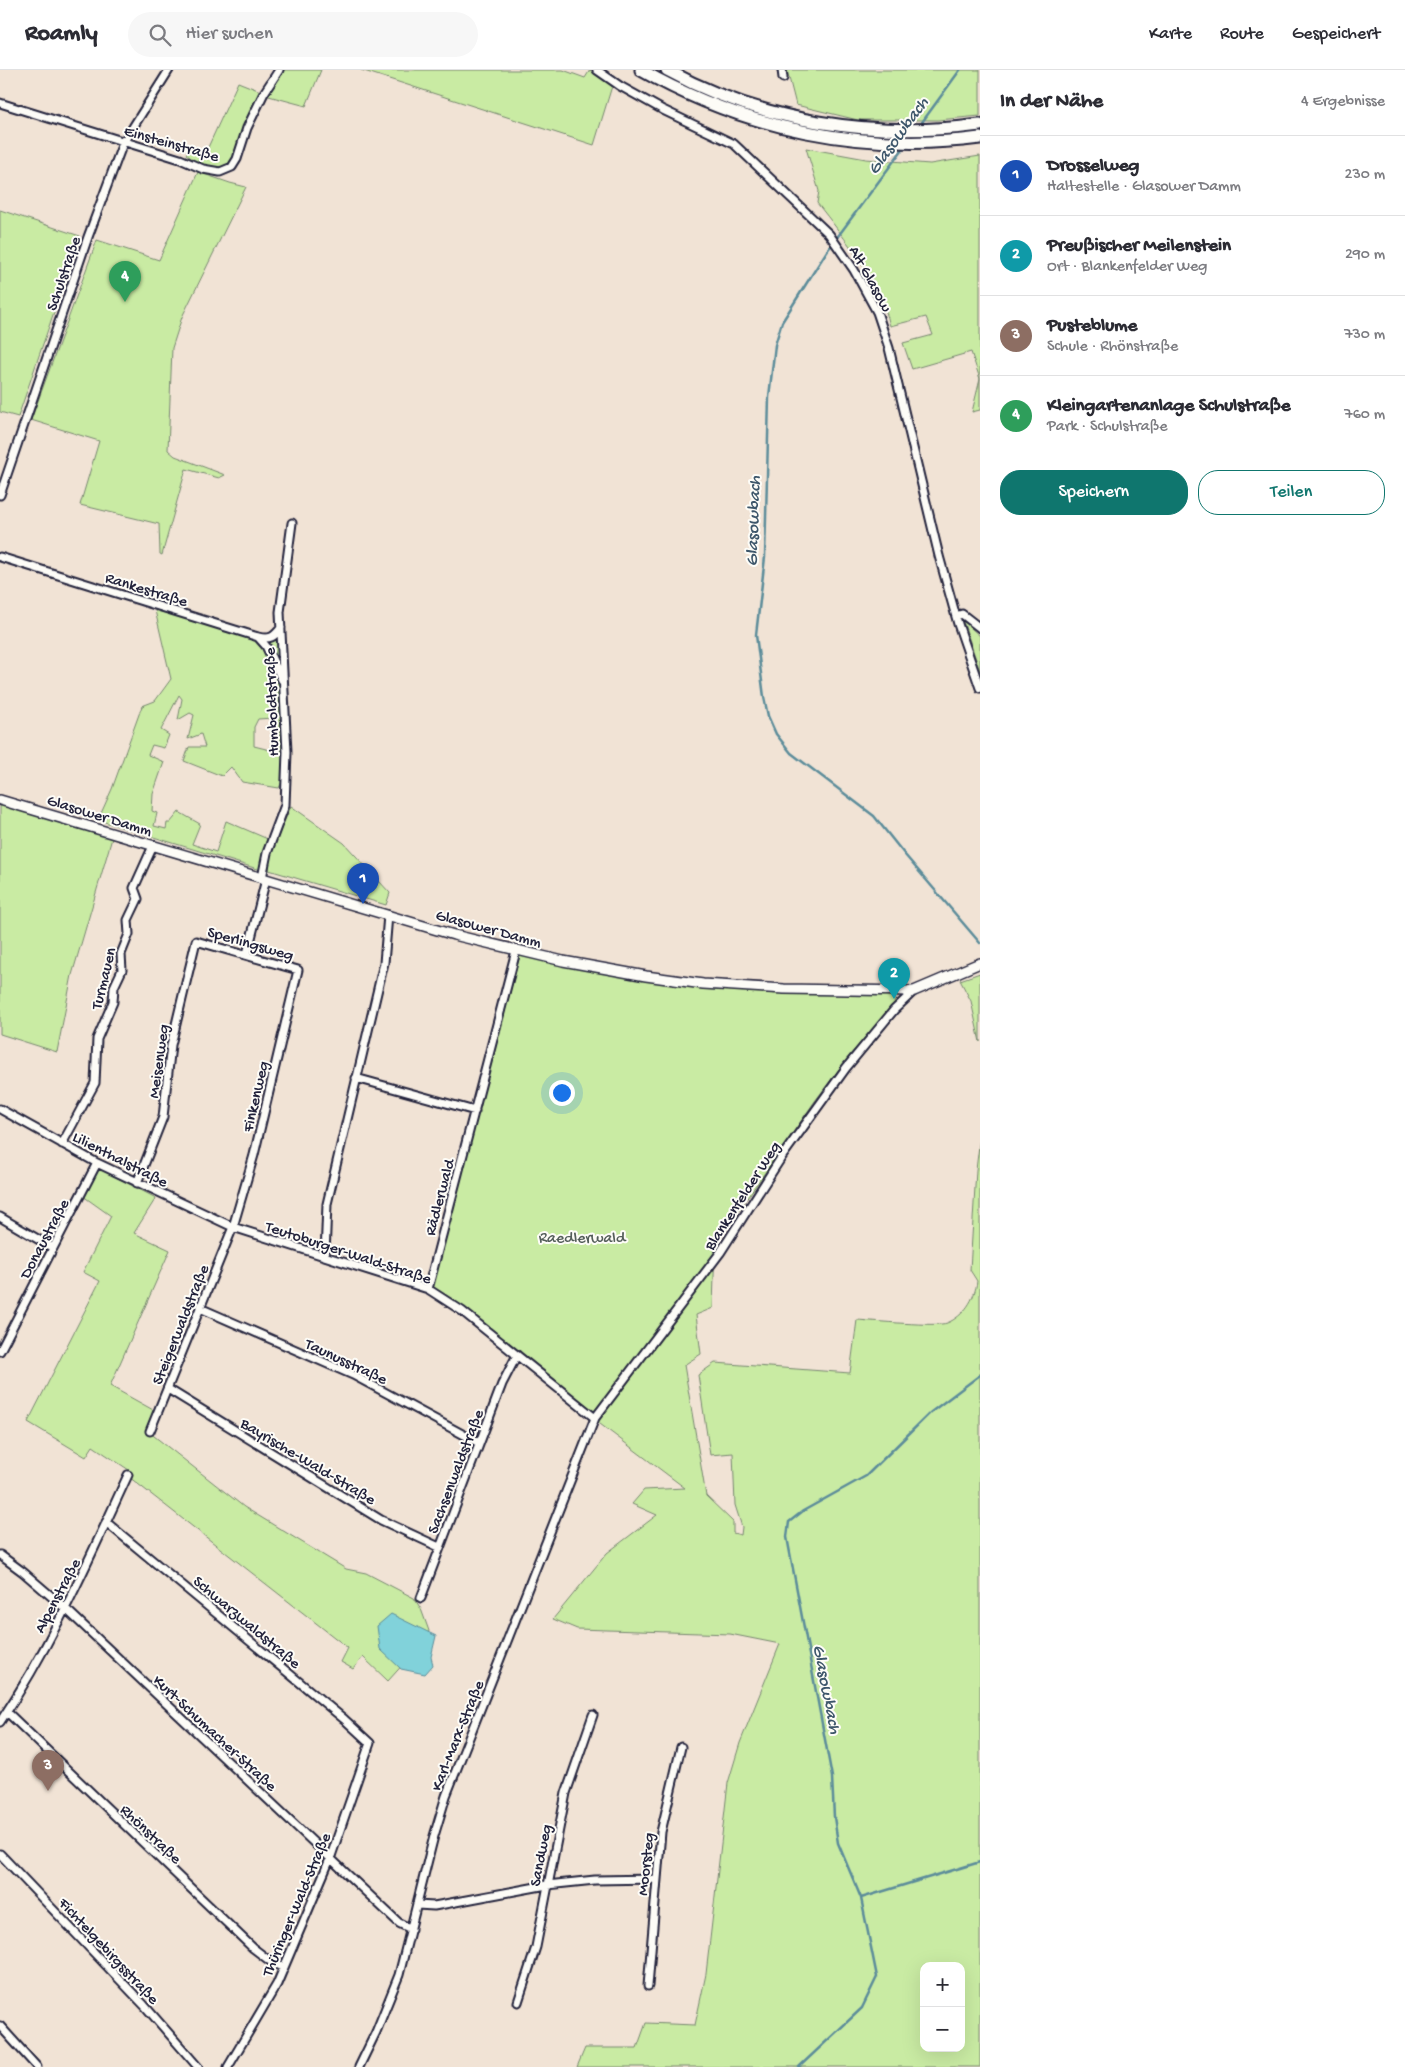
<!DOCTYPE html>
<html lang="de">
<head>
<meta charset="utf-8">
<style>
	body { margin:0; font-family:"Gochi Hand",sans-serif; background:#f7f7f7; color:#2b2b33 }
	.controls { position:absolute; right:15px; bottom:15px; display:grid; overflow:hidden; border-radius:10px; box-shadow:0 5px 20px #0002 }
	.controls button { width:45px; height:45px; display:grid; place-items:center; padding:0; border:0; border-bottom:1px solid #e1e1e2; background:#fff; color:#2b2b33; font:25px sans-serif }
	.you { position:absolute; left:561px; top:1022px; width:18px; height:18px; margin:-12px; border:4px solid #fff; border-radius:50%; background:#1a73e8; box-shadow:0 0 0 8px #1a73e833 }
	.badge { display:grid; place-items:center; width:32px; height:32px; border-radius:50%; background:#0f766e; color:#fff; font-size:16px; font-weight:700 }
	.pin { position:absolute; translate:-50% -41px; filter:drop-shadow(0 1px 2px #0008) }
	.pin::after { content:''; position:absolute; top:26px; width:18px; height:15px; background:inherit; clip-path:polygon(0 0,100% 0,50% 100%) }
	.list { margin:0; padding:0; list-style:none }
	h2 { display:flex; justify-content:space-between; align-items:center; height:65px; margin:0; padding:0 20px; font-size:21px }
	h2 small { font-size:16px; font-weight:400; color:#7c7c81 }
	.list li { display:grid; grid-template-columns:32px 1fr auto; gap:15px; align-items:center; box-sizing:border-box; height:80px; padding:0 20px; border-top:1px solid #e1e1e2 }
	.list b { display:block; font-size:19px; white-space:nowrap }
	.list p { margin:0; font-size:16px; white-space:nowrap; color:#7c7c81 }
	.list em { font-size:16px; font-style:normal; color:#7c7c81 }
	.actions { display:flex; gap:10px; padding:15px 20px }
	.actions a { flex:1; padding:11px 0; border:1px solid #0f766e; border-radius:20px; text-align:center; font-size:18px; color:#0f766e }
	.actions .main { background:#0f766e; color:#fff }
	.icon { flex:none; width:28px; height:28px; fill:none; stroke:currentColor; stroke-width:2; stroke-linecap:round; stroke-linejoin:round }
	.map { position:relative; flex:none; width:980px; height:1997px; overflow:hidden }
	header { display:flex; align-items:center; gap:30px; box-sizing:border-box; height:70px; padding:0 25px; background:#fff; border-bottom:1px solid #e1e1e2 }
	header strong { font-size:24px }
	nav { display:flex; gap:28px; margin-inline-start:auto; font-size:18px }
	.search { width:350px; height:45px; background:#f7f7f7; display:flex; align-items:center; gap:12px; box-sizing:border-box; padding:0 18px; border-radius:28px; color:#7c7c81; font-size:19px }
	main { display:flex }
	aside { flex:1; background:#fff }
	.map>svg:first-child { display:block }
</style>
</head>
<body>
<header>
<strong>Roamly</strong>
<div class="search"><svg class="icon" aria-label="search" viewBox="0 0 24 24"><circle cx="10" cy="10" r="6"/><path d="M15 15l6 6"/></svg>Hier suchen</div>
<nav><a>Karte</a><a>Route</a><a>Gespeichert</a></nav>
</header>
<main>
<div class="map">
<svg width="980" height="1997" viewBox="0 0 980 1997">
	<rect width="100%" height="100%" fill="#f1e3d5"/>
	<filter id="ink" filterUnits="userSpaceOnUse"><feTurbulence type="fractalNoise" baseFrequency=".02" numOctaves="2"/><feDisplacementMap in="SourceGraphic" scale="10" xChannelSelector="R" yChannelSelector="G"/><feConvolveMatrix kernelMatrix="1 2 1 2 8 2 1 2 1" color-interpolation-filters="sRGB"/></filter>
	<g filter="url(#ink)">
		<!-- green -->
		<path fill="#c9eba3" stroke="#76866f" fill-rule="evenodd" d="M280,0H321L306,36L265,25Z
			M361,0H563L585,8L590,0L612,16L594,75Z
			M787,0H980V46L938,50H858L796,35Z
			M238,12L263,22L232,94L219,101L203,97L186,84L188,81L204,86Z
			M806,78L866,89L930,94L980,86V340L972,342L980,309L971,282L912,299L903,273L933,265L926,247L890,256C880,211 845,169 817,133L819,121Z
			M198,102L230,113L246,117L182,247L172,278L168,380L175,386L225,405L219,408L186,399L162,485L160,484L159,454L80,435L99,371L31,350L97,170L159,190Z
			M0,140L80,166L18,347L0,342Z
			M154,536L274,569L279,574L282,602L280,628L284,652V708L279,718L242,712L231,697L222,706L184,691L189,677H205L201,664L188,669L194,645L190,643L178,650L182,629L179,625L161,660L169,665L164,678L152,675L148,685L164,692L153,724L152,741L157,743L154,756L166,759L167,753H170L179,742L200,754L192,774L216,782L226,751L270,770L261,800L98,750L112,719L142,636L155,631L171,609ZM273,648L274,681L254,676V657L258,649Z
			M963,551L980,566V601Z
			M0,734L112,768L72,905L57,982L0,964Z
			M291,736L344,773L390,823L386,835L269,800L270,784Z
			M520,885L663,911L891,924L895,927V933L849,986L815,1031L715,1174L713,1238L696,1245L701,1284L684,1295L706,1426L733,1452V1463L741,1465L742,1457L735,1435L733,1383L710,1385L698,1305L715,1293L850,1303L857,1250C873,1251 937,1257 947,1253C964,1246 975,1229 977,1211L970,1200L976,1100L980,1067V1997H577L585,1978H637L646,1953L695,1955L706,1904L728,1713L740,1673L780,1574L730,1564L577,1559L553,1549L607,1483L657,1445L632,1434L644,1420L685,1418L596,1351L431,1217ZM924,1896H961V1978H924Z
			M980,903V972L971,931L960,910Z
			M98,1098L156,1128L134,1163L170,1180L110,1316L155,1341L149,1362L244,1437L346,1499L366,1503L414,1528L421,1539L429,1561L425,1570L388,1611L363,1587L353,1599L341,1592L348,1578L129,1407V1400L93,1376L86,1387L28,1352L100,1211L83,1202L111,1146L83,1126Z"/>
		<!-- water -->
		<path fill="#81d2da" stroke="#5b8c9a" d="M391,1544L436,1566L431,1587L433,1595L425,1604L401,1599L380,1579L377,1556Z"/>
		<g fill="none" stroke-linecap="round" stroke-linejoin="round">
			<!-- stream -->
			<path stroke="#5b8c9a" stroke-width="2.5" d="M920,55L960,0
				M905,76L827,181L782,252L775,275L769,327L765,487L756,565L764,627L768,646L776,664L791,683L874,746L905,785L980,873
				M861,1828L980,1792
				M799,1997L862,1938L877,1907L861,1828L838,1773L834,1747L832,1707L787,1467L789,1452L803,1441L866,1406L931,1342L980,1305"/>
			<!-- minor casing -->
			<g stroke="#22223b" stroke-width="11">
				<path id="minor" d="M597,0L620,16L663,40L734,74L829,164L854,200L877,242L889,278L939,486L958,554L980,618
					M782,0L783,8
					M0,33L180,89L203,99L220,102L232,97L237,89L247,58L264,23L279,0
					M0,425L88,167L123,73L169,0
					M0,487L258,567C270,570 274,567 281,558
					M956,546L962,544L980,558
					M258,567L266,576L282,610
					M262,808L267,783L285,735L287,682L280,542L292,453
					M247,884L266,809
					M356,1008L475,1041
					M0,1039L97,1093L233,1157L428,1219L462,1241L595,1348
					M62,1074L95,1013L97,969L113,932L114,917L122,900L121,884L129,864L128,850L138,829L134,818L153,776
					M137,1113L163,1047L171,975L196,871L298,900L254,1085L233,1157L150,1361
					M0,1147L53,1178
					M325,1186L327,1134L384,893L388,845
					M428,1219L516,881
					M200,1238L353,1305L479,1373
					M0,1281L97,1093
					M168,1319L381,1450L439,1477
					M106,1452L344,1649L370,1673L330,1789L277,1914L228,1997
					M0,1485L23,1502L66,1539L399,1853L411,1859
					M421,1528L502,1314L517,1285
					M7,1642L253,1878L270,1891L283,1897
					M0,1652C52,1575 89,1489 128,1405
					M0,1784L144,1935L198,1997
					M417,1835L434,1836L547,1815L595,1810L656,1809
					M648,1916L661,1762L681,1677
					M518,1932L536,1877L566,1723L593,1645
					M0,1956L37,1997
					M359,1997L376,1962L399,1905L434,1766L446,1726L595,1348L720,1183L781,1088L846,998L894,940L914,921"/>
			</g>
			<!-- tertiary casing -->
			<g stroke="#22223b" stroke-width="12">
				<path id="tertiary" d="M0,730L454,865L563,891L646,906L703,914L784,919L914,921L980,893"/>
			</g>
			<!-- trunk casing -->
			<g stroke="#22223b" stroke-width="15">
				<path id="trunk" d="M641,0C744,59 863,83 980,68
					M667,0C761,52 875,69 980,55"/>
			</g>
			<!-- minor -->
			<use href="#minor" stroke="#fdfcf7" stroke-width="7"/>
			<!-- tertiary -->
			<use href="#tertiary" stroke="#fdfcf7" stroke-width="9"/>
			<!-- trunk -->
			<use href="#trunk" stroke="#fdfcf7" stroke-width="11"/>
		</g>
	</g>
	<g text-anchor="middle" stroke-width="4" stroke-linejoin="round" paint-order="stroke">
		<!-- street labels -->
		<g font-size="16" fill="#22223b" stroke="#fdfcf7">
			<text transform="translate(172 72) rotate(16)" y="6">Einsteinstraße</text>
			<text transform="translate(62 203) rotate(-71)" y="6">Schulstraße</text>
			<text transform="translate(872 208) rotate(61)" y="6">Alt Glasow</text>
			<text transform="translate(147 518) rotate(17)" y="6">Rankestraße</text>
			<text transform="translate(270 632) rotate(-92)" y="6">Humboldtstraße</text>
			<text transform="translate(100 744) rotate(17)" y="6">Glasower Damm</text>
			<text transform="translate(489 857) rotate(15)" y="6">Glasower Damm</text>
			<text transform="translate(251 872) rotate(16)" y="6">Sperlingsweg</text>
			<text transform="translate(102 908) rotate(-76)" y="6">Turmauen</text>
			<text transform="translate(157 991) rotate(-82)" y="6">Meisenweg</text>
			<text transform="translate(254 1026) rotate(-77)" y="6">Finkenweg</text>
			<text transform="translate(121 1088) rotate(27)" y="6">Lilienthalstraße</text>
			<text transform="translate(741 1125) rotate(-57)" y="6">Blankenfelder Weg</text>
			<text transform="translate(438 1127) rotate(-75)" y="6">Rädlerwald</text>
			<text transform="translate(43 1168) rotate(-62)" y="6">Donaustraße</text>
			<text transform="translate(349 1181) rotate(18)" y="6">Teutoburger-Wald-Straße</text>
			<text transform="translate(179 1254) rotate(-68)" y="6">Steigerwaldstraße</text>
			<text transform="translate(347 1290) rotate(25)" y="6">Taunusstraße</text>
			<text transform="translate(309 1390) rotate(31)" y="6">Bayrische-Wald-Straße</text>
			<text transform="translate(454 1401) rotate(-69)" y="6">Sachsenwaldstraße</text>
			<text transform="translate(56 1525) rotate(-62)" y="6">Alpenstraße</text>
			<text transform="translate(248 1551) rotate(40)" y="6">Schwarzwaldstraße</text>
			<text transform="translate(216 1662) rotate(43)" y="6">Kurt-Schumacher-Straße</text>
			<text transform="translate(456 1665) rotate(-68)" y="6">Karl-Marx-Straße</text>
			<text transform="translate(152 1763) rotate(44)" y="6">Rhönstraße</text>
			<text transform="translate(539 1785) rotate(-79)" y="6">Sandweg</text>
			<text transform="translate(644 1794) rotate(-84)" y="6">Moorsteg</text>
			<text transform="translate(295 1834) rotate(-67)" y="6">Thüringer-Wald-Straße</text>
			<text transform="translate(110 1880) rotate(47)" y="6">Fichtelgebirgsstraße</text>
		</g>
		<!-- park labels -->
		<g font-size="16" fill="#545e5a" stroke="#fdfcf7">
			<text x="582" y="1172">Raedlerwald</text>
		</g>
		<!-- water labels -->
		<g font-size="18" font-style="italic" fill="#3e576b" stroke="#fdfcf7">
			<text transform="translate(897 65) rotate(-54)" y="6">Glasowbach</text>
			<text transform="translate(752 451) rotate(-88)" y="6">Glasowbach</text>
			<text transform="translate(828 1619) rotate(79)" y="6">Glasowbach</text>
		</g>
	</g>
</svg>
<div class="controls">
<button>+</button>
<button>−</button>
</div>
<div class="you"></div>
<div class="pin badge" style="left:363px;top:834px;background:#1a4fb4">1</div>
<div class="pin badge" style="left:894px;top:929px;background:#0f9aa8">2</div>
<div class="pin badge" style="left:48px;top:1721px;background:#8d6e63">3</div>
<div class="pin badge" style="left:125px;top:232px;background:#2e9e5b">4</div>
</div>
<aside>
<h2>In der Nähe<small>4 Ergebnisse</small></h2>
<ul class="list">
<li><span class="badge" style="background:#1a4fb4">1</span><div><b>Drosselweg</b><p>Haltestelle · Glasower Damm</p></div><em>230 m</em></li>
<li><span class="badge" style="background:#0f9aa8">2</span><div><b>Preußischer Meilenstein</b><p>Ort · Blankenfelder Weg</p></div><em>290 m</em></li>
<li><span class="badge" style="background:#8d6e63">3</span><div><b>Pusteblume</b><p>Schule · Rhönstraße</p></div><em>730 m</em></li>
<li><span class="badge" style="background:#2e9e5b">4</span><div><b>Kleingartenanlage Schulstraße</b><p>Park · Schulstraße</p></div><em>760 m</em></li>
</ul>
<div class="actions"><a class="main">Speichern</a><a>Teilen</a></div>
</aside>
</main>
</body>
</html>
